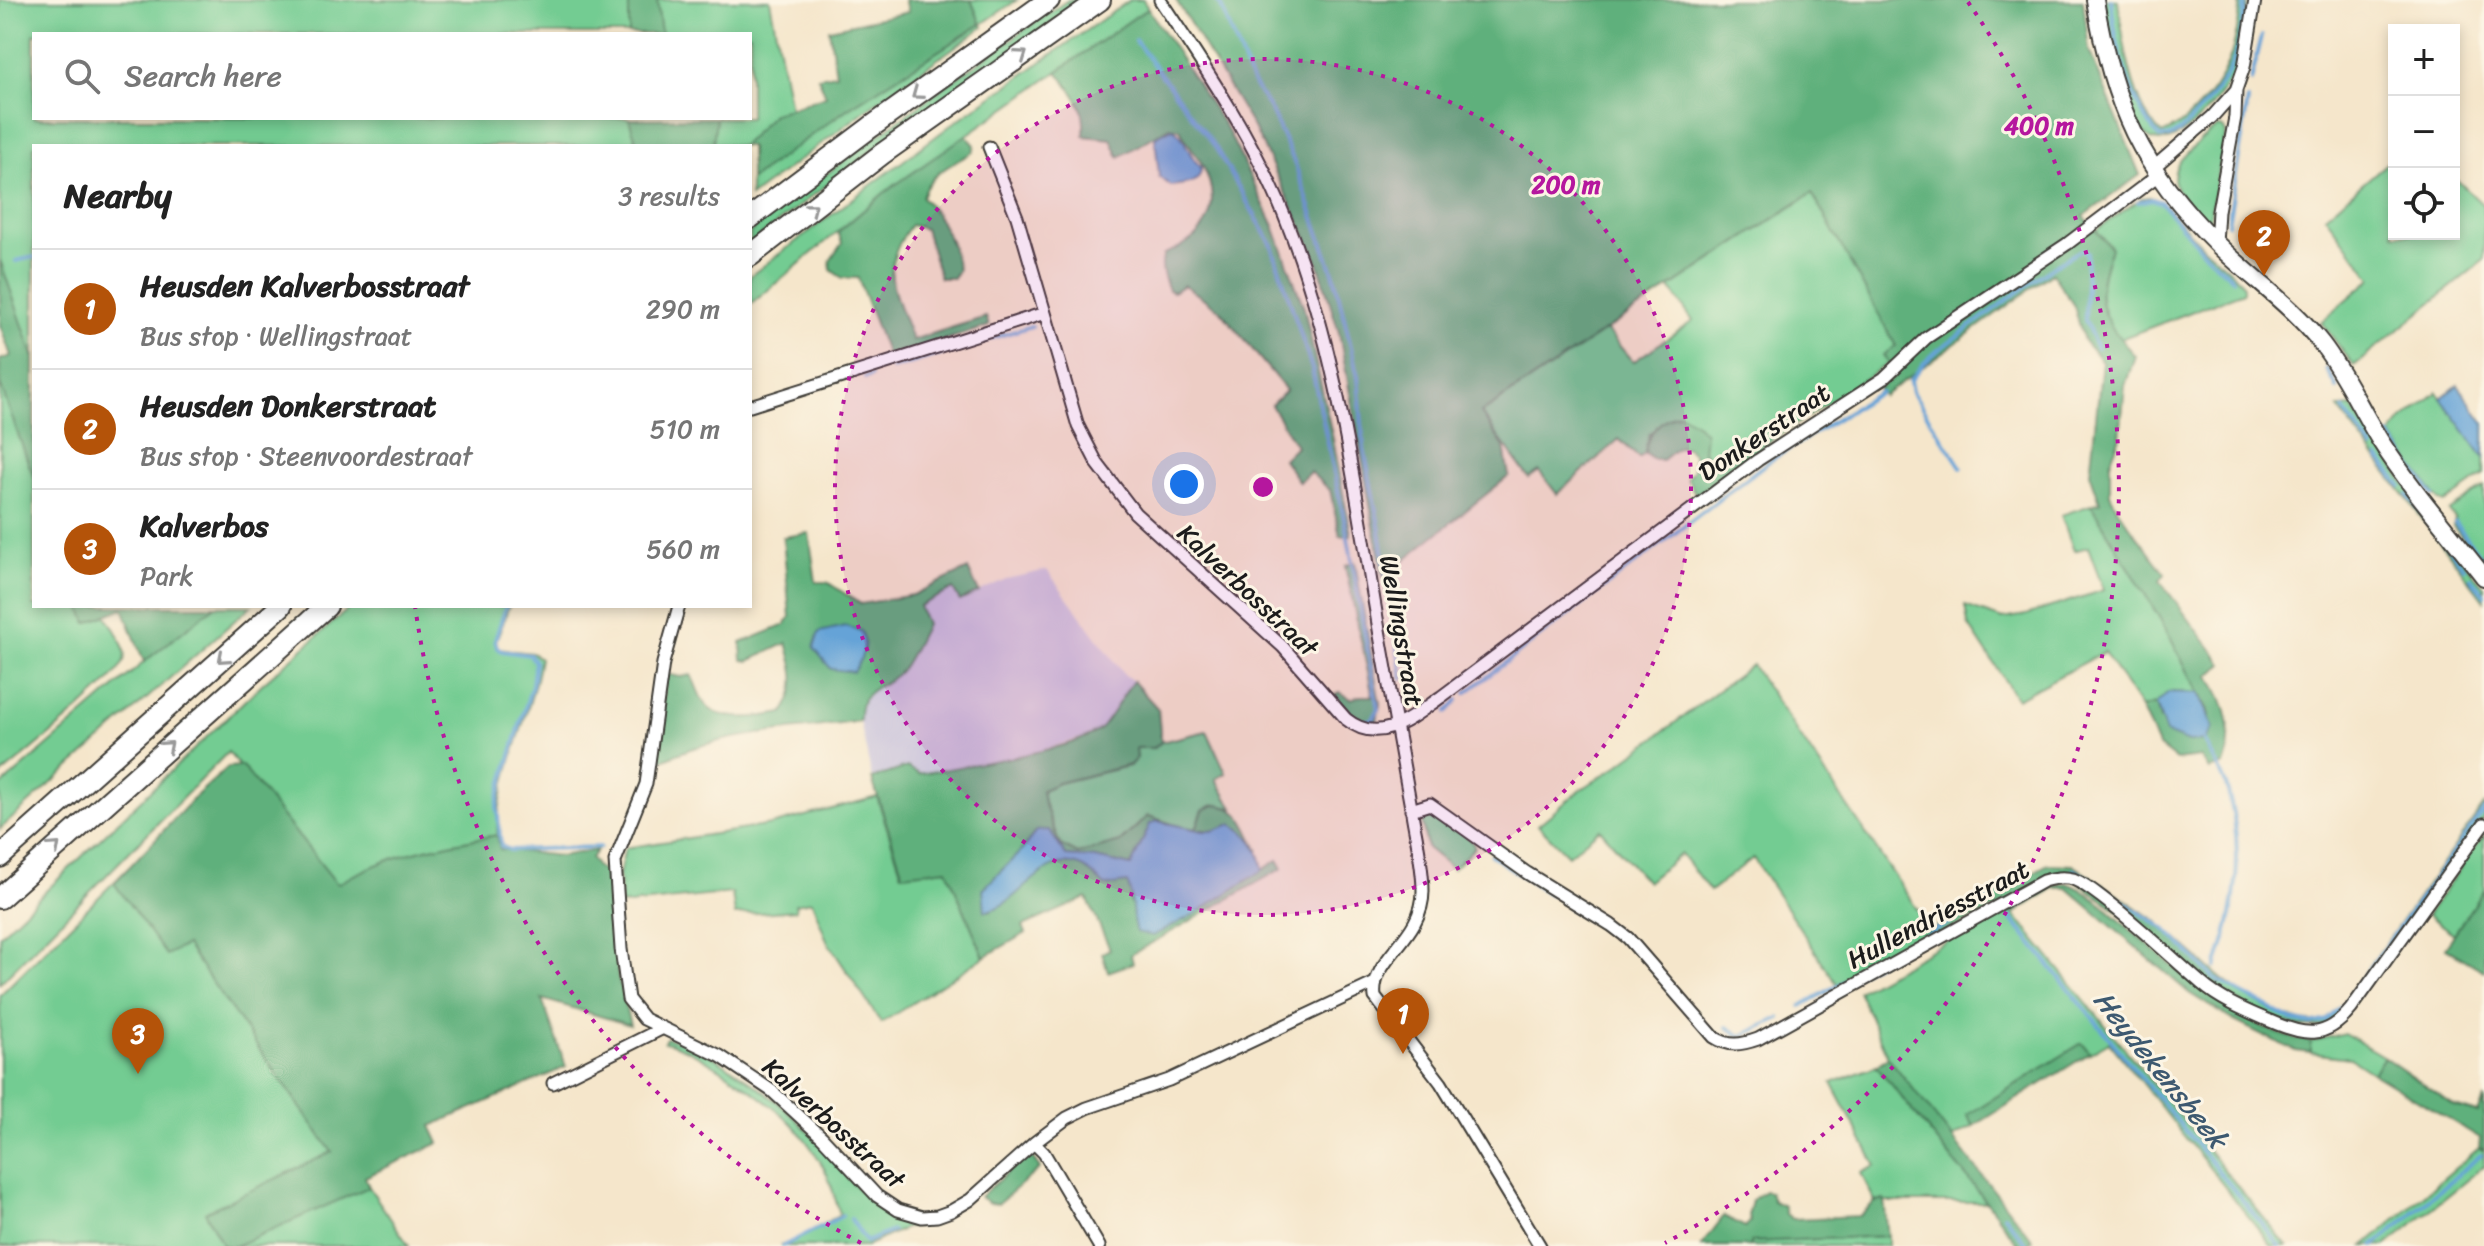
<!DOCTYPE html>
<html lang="en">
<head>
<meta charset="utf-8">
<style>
	body { margin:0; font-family:Sriracha,sans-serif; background:#f2f2f2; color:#222 }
	.controls { position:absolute; right:24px; top:24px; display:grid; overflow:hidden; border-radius:0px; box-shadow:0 4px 12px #0003 }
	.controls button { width:72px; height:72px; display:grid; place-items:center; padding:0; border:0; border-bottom:2px solid #e0e0e0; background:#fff; color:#222; font:40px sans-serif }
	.you { position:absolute; left:1184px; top:484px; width:28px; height:28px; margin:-20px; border:6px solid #fff; border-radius:50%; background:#1a73e8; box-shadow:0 0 0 12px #1a73e833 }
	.badge { display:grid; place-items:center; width:52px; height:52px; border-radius:50%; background:#b45309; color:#fff; font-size:26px; font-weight:700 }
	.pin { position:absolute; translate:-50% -66px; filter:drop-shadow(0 2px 4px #0008) }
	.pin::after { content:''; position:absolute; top:42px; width:28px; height:24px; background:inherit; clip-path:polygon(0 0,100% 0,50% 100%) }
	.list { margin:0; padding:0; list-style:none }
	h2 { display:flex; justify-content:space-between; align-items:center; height:104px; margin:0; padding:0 32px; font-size:34px }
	h2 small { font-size:26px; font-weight:400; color:#767676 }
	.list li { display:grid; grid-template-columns:52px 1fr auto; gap:24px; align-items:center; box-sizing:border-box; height:120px; padding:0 32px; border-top:2px solid #e0e0e0 }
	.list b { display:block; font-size:30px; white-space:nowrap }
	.list p { margin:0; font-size:26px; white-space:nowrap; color:#767676 }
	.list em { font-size:26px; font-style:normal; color:#767676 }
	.icon { flex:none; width:44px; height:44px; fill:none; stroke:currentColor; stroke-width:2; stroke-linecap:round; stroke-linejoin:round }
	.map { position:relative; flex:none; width:2484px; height:1246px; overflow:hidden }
	.search { position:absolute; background:#fff; box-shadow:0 4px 12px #0003; left:32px; top:32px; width:720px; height:88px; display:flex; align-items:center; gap:20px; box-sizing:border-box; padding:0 28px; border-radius:0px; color:#767676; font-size:30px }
	.panel { position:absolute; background:#fff; box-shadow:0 4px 12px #0003; left:32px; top:144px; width:720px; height:464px; border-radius:0px }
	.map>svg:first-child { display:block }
</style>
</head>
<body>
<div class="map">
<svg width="2484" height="1246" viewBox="0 0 2484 1246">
	<rect width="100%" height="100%" fill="#fcf5e5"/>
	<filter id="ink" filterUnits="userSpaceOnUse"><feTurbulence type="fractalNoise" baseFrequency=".0125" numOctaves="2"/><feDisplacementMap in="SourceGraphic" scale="16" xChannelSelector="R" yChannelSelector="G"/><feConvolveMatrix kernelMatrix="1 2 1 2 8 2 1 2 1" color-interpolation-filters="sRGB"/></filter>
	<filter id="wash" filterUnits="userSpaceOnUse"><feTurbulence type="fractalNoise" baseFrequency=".006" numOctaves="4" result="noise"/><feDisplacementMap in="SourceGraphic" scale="32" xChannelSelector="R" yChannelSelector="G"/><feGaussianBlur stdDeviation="1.8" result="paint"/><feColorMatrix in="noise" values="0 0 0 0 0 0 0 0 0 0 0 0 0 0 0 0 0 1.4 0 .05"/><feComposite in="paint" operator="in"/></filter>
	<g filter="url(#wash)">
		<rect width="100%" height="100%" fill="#f5e6cb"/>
		<!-- industrial -->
		<path fill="#c6c0da" d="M1047,570L1124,674L1133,681L1101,729L1084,737L1025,755L919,774L907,767L872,779L859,717L863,701L872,689L900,672L912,648L918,606L954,589L961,600L1006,579Z"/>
		<!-- green -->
		<path fill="#73cc92" stroke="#487457" stroke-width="2" d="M0,0H629V34H34V118H629L638,146H34V358L0,260Z
			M657,0H770L790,108L773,114L742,146L713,144L716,118H750V34H661Z
			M971,0H1017L982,24L983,27L878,101L750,197V180L847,109L981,24Z
			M1068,0H1084L892,135L750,244V232C854,152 959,74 1068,0Z
			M1130,0H1143L1148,8L884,193L750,305V276L955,122Z
			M2103,0H2118C2123,39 2131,107 2162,134C2175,129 2183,123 2193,113C2228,79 2237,47 2241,0H2248C2246,22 2244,46 2237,67C2229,90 2177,156 2149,138C2123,121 2108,31 2103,0Z
			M2218,127L2223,128L2226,133L2208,225C2186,200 2156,182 2188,152C2198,143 2207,133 2218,127Z
			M2394,157V234H2454V177L2484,206V260L2354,366L2321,322L2372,278L2325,216Z
			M1813,193L1896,346L1884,355L1889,363L1775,438L1769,428L1714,464L1673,415L1649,434L1645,453L1639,458L1619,439L1557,494L1539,471L1529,478L1481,413L1606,330L1633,362L1693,321L1670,288Z
			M2150,197L2162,202L2203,247L2240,280L2243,286V292L2120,339C2094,309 2098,282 2111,248L2096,230L2142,198Z
			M0,384L34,478V606H81L87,623L106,615C113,628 128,646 124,661C118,681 21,758 0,776Z
			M2437,392L2484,458V475L2445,503L2439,501L2391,435L2403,420Z
			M2352,407L2423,509L2484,587V600L2338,408Z
			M2484,487V566L2453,526L2455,519L2449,511Z
			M2091,505L2162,622L2199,693L2168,692L2156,704L2141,708L2104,652L2017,699L1968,624L1965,606L2003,619L2026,615L2104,590L2088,547L2074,551L2061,515Z
			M215,606H251L0,829V787L144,662Z
			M352,606H509L496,641L498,649L532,653L540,658C531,718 498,775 497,835C436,846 391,853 337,885L228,752L0,983V935L262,684Z
			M1752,665L1931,930L1837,984L1753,858L1710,891L1681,854L1647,882L1600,829L1568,855L1538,825L1579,791L1616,767Z
			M1207,731L1226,773L1216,779L1233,808L1214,805L1203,810L1196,829L1175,825L1148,816L1120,842L1083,854H1078L1060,845L1044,803L1042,790L1058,783L1130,766L1136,747L1154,748L1161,742Z
			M877,797L902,874L947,869L984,957L881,1023L827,941L812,901L795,904L796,910L735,915L732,893L621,905L619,875L625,848L771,825Z
			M2484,805V818L2354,1000C2348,1007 2340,1017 2332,1022C2298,1040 2246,1005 2216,988L2223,980C2245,997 2298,1031 2325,1020C2334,1016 2340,1005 2347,998Z
			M1429,814C1444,814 1468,833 1475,847L1453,869L1427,848L1422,822Z
			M2484,835V889L2454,934L2427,915Z
			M127,869L185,944L332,1152L369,1187L409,1246H0V995Z
			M2008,907L2287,1246H2272L2109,1042L2090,1053L2082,1043L1968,1115L1974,1126L1952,1138L1888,1057L1858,991Z
			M2344,1033L2384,1057L2373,1073L2350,1058L2311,1053V1042Z
			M666,1038C710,1046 778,1099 809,1132C846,1171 863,1212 922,1222L923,1226L905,1228L866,1246H780L793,1242L840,1214C835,1200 832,1185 826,1172C819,1158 805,1138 794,1126C771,1102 696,1047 664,1042Z
			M1876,1066L1987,1202H1875L1861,1173L1876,1166L1832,1083Z
			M2479,1148L2484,1150V1166L2387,1245L2364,1246Z
			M1888,1236V1246H1750V1242Z"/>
		<!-- forest -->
		<path fill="#5eb07c" stroke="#3d664c" stroke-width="2" d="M629,0H657L661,34H629Z
			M904,0H971L981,24L847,109L750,180V146H742L773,114L826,96L818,77L836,74L829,29L908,12Z
			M1176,0H2083L2089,50L2140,175L2084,216L2111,248C2091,301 2099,315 2135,356L2125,386L2120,437L2110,463V494L2118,510L2165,574L2160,581L2223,664L2209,676C2228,703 2235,734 2224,765L2209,770L2201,757L2176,760L2158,746L2141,708L2156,704L2160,720L2210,714L2162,622L2091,505L2100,502L2090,473L2102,361L2084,341L2074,306L2052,273L1883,396L1878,388L1897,375L1883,355L1896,346L1812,193L1481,413L1504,447L1509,476L1383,577L1339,333L1317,259L1257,134Z
			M1148,8L1228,131L1274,226L1304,308L1333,439L1351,535L1340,536L1330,490L1310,472L1299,482L1283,459L1296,446L1271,405L1286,390L1220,310L1184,285L1173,292L1169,290C1164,278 1159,267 1164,254C1206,239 1224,208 1203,166C1196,153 1186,143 1180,129L1170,127L1119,157L1111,139L1084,136C1086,104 1075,95 1057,72Z
			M716,118L713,144L723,146H638L629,119Z
			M966,135L975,145L973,152C954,163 928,174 922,197C941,216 953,243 958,270L953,278H940L925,229L911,225C877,271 895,291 912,340L986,317L989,326L888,358L858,278H842L831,270L830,261L842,243L838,232L884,193Z
			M0,260L34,358V478L0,384V360L11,356L0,325Z
			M1680,413L1696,423L1705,433L1703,452L1714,463L1769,428L1775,438L1696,495L1687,478L1693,470V454L1687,448L1678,447L1662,460L1652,459L1645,453C1646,434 1661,418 1680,413Z
			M809,533L816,582H827L861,604L913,595L968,569L979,592L960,601L953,589L919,606L926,625C918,639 911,657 901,670C885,690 858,684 860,721C795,732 719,731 659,762L658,743L666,674L681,677L691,675C696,684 699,696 705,704C719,723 763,717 783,713C800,689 795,670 787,643L749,661L742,660L741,643L785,625L790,617L783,537Z
			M1355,562L1380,704L1377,721C1359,727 1345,707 1334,695L1339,692L1351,699L1359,696H1373L1345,566Z
			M81,606H215L144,662L123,608L87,623Z
			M1133,681L1158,709L1161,742L1154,748H1136L1137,758L1130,765L1058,783L1042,790L1044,803L1060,845L1078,854L1120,842L1148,816L1175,825L1157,821L1148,830L1131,866L1095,858L1066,856L1036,831L1023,849L983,889L989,911C1018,899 1046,852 1081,866C1090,870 1098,879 1105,886L1127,883L1131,890L1130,903L1153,936L1193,915L1278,860L1283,868L1131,955L1133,963L1108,972L1102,953L1110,949L1087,898L1023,926L1026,933L984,957L947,869L903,874L872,779L907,767L919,774C954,767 1080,750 1101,728C1111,717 1124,693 1133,681Z
			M242,766L337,884C391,853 436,846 497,835L500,849L560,856L597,850L591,858L596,866L607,873L618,977L630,1025L542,999L566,1067L431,1126L439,1143L365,1177L369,1187L235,1246H223L205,1212L332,1152L186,945L166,955L114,883L197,795L228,767Z
			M1214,805C1244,806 1246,828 1259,851L1241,829L1212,831L1196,829L1203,810Z
			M2048,864L2073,865L2104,885L2155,920L2223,980L2216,988L2164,945L2068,874L1934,937L1931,930Z
			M2067,883C2090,891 2108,910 2126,926C2182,973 2236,1029 2311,1042V1053L2295,1051L2232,1020L2189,993L2067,888H2054L2014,914L2008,907L2041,888Z
			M2484,889V971L2445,948Z
			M2082,1043L2090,1053L1974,1126L1967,1115Z
			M1888,1057L2033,1240L2025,1246H2019L1987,1202L1876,1066Z
			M2384,1057L2455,1106L2478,1113L2484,1098V1150L2479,1148L2480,1138L2373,1073Z
			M1029,1153L1040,1168L998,1204L989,1203L980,1197Z
			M1765,1191L1770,1192L1773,1201L1784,1206L1786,1214L1793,1219L1859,1216L1875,1202L1884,1200L1888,1236L1750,1242V1246H1701L1724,1216L1745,1227L1750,1222L1749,1213L1752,1200Z"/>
		<!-- water -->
		<path fill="#65a3d7" stroke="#40607a" stroke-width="2" d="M1172,128C1186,135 1187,156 1201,167C1201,185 1185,184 1171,186L1159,177L1155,137Z
			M2458,385L2484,422V458L2441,398Z
			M845,626L861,631C869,646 861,660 853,672L831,669L814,648L819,632Z
			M2168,692L2199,693L2213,727L2205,741L2189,742L2166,733L2156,704Z
			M1157,821L1203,831H1212L1231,824C1249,832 1261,850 1263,870L1193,915L1153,936L1136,932C1130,916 1134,895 1127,883L1105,886C1098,879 1089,869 1080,866C1040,851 1020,907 985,911L983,889L1023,849L1036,831L1049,830L1066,856L1095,858L1131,866L1150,824Z"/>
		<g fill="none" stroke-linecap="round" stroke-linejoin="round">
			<!-- stream -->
			<path stroke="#65a3d7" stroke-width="4" d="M1216,0L1221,6L1251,80L1272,113L1293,159L1334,275L1358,377L1364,449L1380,531L1402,678
				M2111,0C2115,45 2129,102 2159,137C2176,139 2183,128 2194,117C2232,78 2241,53 2245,0
				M1135,40L1214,145L1271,243L1312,369L1348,538L1378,710L1373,719L1366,721
				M2251,81L2262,36
				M2138,202L2152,199L2161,202L2206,255L2233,279
				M2228,224L2248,100
				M16,261L34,257
				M956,349L1032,326
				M892,369L943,353
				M2327,369L2337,388
				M865,378L871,376
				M2343,409L2373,449
				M2389,435L2433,496
				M2379,458L2401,486
				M1961,467L1912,392L1910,381L1923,364L1938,350L2055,265L2081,250L2087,252L2085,320L2097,348
				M2408,495L2464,568
				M2455,523L2484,561
				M2471,578L2484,594
				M506,606L495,640L497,647L502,651L530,655L535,662L532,685L499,795L497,807L501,846L510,850L600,847
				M1466,693L1768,462L1880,392
				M1447,712L1458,700
				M2205,741C2211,756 2221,770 2226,785C2245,845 2237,909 2216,967
				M1491,855L1551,895
				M2074,870L2165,929L2215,979L2292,1020L2311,1024L2327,1020L2343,1005L2484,810
				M1569,907L1587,919
				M2010,917L2280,1246
				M1801,1006L1994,897
				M1727,1027L1741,1036L1780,1018
				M2004,1215L2028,1246
				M851,1219L866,1242L892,1231
				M783,1246L842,1216
				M2374,1246L2481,1155"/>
		</g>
	</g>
	<g filter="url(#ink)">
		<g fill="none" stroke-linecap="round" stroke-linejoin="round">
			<!-- street casing -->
			<g stroke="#3d3a36" stroke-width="15">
				<path id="street" d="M1160,0C1206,69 1253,138 1284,215C1341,355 1357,510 1384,658C1393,710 1403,761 1412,813C1416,838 1423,865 1423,891C1423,939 1370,958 1375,997L1441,1083L1540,1246
					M989,147L1017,217L1078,426L1097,463L1135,513L1283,647L1346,719C1380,747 1412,717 1441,697L1758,460L1884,378L1926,338L2067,244L2157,176
					M2153,168L2212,117L2236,90
					M2216,244L2218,211L2235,117L2236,90L2244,67L2255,0
					M750,406L1045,313
					M679,606L663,663L646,784L615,861L621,949L628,999L644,1019L720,1056L772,1091L822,1137L877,1196L898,1210L922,1217L937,1216L951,1211L970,1200L1034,1143L1067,1118L1087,1108L1169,1080L1373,984
					M1411,810L1430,804L1527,873L1611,925L1628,938L1714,1037C1729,1047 1741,1045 1758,1039L2043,881C2053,878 2063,876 2073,879C2086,884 2097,894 2109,903C2141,928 2170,956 2201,983C2220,1000 2247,1011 2270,1021C2304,1036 2326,1040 2351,1009L2484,824
					M553,1083L661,1029
					M1034,1143L1044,1153L1099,1246"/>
			</g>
			<!-- secondary casing -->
			<g stroke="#3d3a36" stroke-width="20">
				<path id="secondary" d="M2095,0C2112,104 2141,169 2217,244C2251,278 2292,305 2322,344C2345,374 2361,410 2381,442C2411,489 2450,533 2484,577"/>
			</g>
			<!-- highway casing -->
			<g stroke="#3d3a36" stroke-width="24">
				<path id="highway" d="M750,218L871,127L1049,0
					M750,256L882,154L1100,0
					M0,857L281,606
					M0,898L327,606"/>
			</g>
			<!-- street -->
			<use href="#street" stroke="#fff" stroke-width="11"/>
			<!-- secondary -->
			<use href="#secondary" stroke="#fff" stroke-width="16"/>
			<!-- highway -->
			<use href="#highway" stroke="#fff" stroke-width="20"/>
		</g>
		<!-- one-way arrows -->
		<defs><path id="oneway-chevron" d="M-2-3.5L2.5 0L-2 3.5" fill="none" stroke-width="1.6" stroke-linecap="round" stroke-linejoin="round" transform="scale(2)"/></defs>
		<g stroke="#999">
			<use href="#oneway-chevron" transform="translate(1022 55) rotate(-35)"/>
			<use href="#oneway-chevron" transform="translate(917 94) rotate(144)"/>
			<use href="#oneway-chevron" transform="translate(812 208) rotate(-38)"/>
			<use href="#oneway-chevron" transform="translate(223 658) rotate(139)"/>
			<use href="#oneway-chevron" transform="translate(168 746) rotate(-41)"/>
			<use href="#oneway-chevron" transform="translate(55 847) rotate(-42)"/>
		</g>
	</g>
	<!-- distance rings -->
	<circle cx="1263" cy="487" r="428" fill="#b5179e" fill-opacity=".12"/>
	<g fill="none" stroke="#b5179e" stroke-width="4" stroke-dasharray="4 8">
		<circle cx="1263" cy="487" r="428"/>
		<path d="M861 1243A856 856 0 0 1 415 606M1968 2A856 856 0 0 1 1665 1243"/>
	</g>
	<g text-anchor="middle" stroke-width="6" stroke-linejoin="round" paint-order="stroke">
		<!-- street labels -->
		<g font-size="26" fill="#1c1c1c" stroke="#fcf5e5">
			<text transform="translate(1764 432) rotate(-34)" y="9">Donkerstraat</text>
			<text transform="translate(1248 590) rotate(43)" y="9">Kalverbosstraat</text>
			<text transform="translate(1402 631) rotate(80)" y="9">Wellingstraat</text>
			<text transform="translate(1938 914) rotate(-28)" y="9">Hullendriesstraat</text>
			<text transform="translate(834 1123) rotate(42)" y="9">Kalverbosstraat</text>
		</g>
		<!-- water labels -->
		<g font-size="28" font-style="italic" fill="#3d5970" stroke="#fcf5e5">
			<text transform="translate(2161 1069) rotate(51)" y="10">Heydekensbeek</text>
		</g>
	</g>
	<circle cx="1263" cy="487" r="12" fill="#b5179e" stroke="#fcf5e5" stroke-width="4"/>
	<g font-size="24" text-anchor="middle" font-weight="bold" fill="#b5179e" stroke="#fcf5e5" stroke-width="6" stroke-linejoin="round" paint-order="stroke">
		<text x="2039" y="134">400 m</text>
		<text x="1566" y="193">200 m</text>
	</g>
</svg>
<div class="controls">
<button>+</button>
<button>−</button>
<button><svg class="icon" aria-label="locate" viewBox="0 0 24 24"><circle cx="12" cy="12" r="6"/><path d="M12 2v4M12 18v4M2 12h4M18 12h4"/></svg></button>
</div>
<div class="you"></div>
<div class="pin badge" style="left:1403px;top:1054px">1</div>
<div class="pin badge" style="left:2264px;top:276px">2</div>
<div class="pin badge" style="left:138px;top:1074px">3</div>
<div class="search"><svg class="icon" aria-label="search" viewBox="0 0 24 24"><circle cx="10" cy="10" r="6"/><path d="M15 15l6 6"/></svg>Search here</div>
<section class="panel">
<h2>Nearby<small>3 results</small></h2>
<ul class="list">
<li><span class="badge">1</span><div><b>Heusden Kalverbosstraat</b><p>Bus stop · Wellingstraat</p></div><em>290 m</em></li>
<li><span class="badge">2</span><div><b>Heusden Donkerstraat</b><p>Bus stop · Steenvoordestraat</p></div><em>510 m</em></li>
<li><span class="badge">3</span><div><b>Kalverbos</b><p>Park</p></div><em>560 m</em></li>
</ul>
</section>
</div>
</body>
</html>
